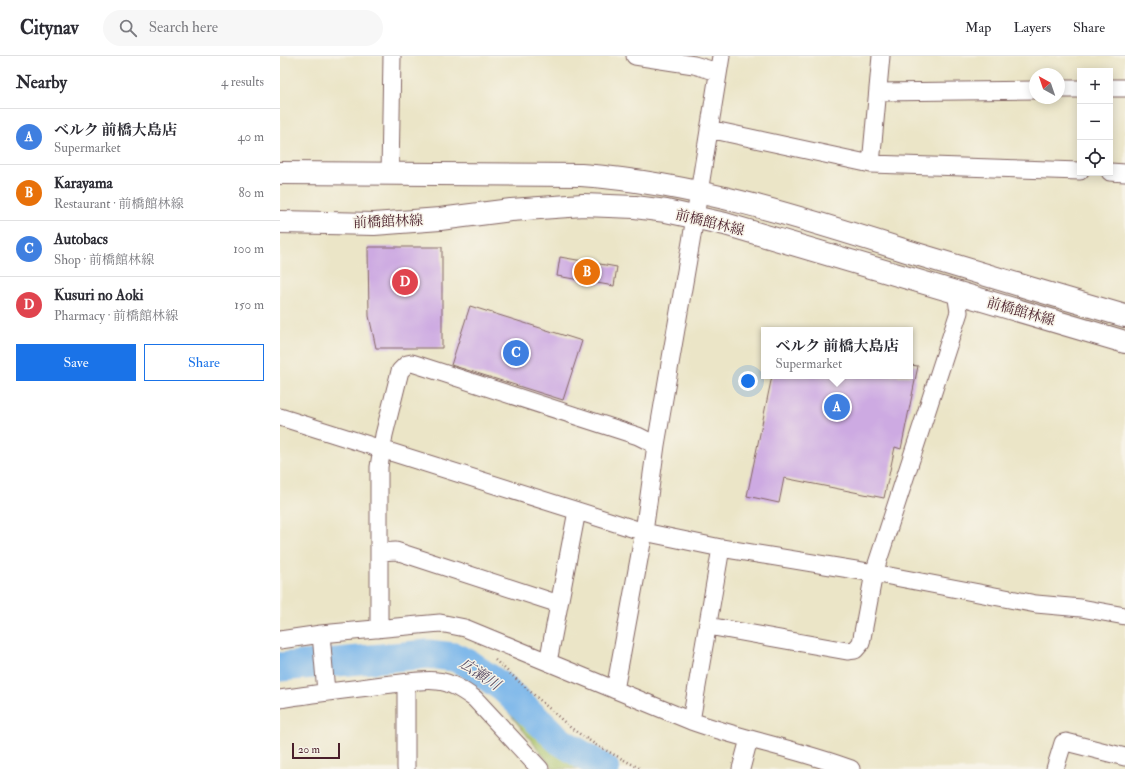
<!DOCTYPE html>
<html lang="en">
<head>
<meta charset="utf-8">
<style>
	body { margin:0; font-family:"IM FELL Double Pica","Noto Serif JP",serif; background:#f7f7f7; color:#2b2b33 }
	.controls { position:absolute; right:12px; top:12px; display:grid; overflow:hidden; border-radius:0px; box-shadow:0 2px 10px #0003 }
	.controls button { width:36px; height:36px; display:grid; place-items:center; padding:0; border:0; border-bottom:1px solid #e1e1e2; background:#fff; color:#2b2b33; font:20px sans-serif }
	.compass { position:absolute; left:749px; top:12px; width:36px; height:36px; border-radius:50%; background:#fff; box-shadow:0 2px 10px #0003; rotate:320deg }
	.scale { position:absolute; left:12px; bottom:10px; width:48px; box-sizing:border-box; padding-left:4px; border:2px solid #4a1f2b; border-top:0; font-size:11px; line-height:14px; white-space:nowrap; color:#4a1f2b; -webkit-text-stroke:3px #f7f3e8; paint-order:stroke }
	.you { position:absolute; left:468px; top:325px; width:14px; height:14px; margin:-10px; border:3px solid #fff; border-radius:50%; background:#1a73e8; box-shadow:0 0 0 6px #1a73e833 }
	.badge { display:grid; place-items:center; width:26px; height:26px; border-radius:50%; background:#1a73e8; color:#fff; font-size:13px; font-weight:700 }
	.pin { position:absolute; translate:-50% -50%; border:2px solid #fff; box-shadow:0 1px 4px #0006 }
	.popup { position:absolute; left:481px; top:271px; width:152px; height:52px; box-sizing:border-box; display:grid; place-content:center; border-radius:0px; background:#fff; filter:drop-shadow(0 1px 3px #0005); font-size:13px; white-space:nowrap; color:#7c7c81 }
	.popup b { font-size:15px; color:#2b2b33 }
	.popup::after { content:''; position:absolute; left:50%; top:100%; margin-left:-8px; border:8px solid transparent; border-top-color:#fff }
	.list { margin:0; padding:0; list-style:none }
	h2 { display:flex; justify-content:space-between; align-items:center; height:52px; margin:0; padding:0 16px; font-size:17px }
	h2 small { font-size:13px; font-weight:400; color:#7c7c81 }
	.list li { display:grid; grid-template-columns:26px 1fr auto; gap:12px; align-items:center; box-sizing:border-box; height:56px; padding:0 16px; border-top:1px solid #e1e1e2 }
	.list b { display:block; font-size:15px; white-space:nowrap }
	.list p { margin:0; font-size:13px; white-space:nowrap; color:#7c7c81 }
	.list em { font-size:13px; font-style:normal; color:#7c7c81 }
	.actions { display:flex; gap:8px; padding:12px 16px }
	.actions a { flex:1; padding:9px 0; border:1px solid #1a73e8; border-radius:0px; text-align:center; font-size:14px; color:#1a73e8 }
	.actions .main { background:#1a73e8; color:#fff }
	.icon { flex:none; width:22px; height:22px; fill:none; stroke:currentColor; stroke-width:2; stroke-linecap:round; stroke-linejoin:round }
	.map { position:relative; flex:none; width:845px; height:713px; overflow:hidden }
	header { display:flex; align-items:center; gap:24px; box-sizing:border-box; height:56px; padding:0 20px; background:#fff; border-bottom:1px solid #e1e1e2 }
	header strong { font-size:19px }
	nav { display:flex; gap:22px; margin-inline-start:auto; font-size:14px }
	.search { width:280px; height:36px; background:#f7f7f7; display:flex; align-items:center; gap:10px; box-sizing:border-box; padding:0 14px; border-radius:22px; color:#7c7c81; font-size:15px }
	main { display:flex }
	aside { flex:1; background:#fff }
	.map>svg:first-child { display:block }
</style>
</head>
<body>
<header>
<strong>Citynav</strong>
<div class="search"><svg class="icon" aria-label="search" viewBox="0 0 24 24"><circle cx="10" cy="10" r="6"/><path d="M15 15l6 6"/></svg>Search here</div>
<nav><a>Map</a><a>Layers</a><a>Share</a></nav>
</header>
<main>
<aside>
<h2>Nearby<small>4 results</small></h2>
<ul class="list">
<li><span class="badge" style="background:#3f7fe0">A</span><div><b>ベルク 前橋大島店</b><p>Supermarket</p></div><em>40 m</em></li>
<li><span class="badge" style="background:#e8710a">B</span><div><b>Karayama</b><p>Restaurant · 前橋館林線</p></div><em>80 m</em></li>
<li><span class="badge" style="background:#3f7fe0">C</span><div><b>Autobacs</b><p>Shop · 前橋館林線</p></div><em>100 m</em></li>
<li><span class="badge" style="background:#e0444e">D</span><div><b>Kusuri no Aoki</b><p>Pharmacy · 前橋館林線</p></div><em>150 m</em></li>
</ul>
<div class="actions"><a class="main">Save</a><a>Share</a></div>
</aside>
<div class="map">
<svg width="845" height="713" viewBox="0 0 845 713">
	<rect width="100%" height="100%" fill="#f7f3e8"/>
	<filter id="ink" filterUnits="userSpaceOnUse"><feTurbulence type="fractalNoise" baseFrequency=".025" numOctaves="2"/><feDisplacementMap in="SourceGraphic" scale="8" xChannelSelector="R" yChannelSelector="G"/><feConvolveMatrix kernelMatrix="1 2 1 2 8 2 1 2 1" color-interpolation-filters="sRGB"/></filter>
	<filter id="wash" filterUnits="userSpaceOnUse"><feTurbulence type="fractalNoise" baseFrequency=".012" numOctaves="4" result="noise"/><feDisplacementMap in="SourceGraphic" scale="16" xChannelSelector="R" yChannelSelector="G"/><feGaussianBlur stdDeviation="0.9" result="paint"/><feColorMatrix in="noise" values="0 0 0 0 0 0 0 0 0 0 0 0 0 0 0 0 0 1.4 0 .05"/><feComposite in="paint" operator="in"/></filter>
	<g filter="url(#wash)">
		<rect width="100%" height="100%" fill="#ebe5c7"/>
		<!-- green -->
		<path fill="#a9c267" stroke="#7a7049" d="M226,653L300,711L303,713H274Z"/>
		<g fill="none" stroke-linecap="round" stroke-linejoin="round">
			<!-- river -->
			<path stroke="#78b5ea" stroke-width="29" d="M0,611L148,598L174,601L187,607L222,631L280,685L325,713"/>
		</g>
		<g id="blocks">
			<!-- building -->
			<path fill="#cdaae2" d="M88,191H162V292H96L89,260Z
				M280,201L337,211L334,230L277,220Z
				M190,250L302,285L283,344L171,309Z
				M630,309L638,310L621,393L615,391L604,442L504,422L499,447L467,440L492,320H630Z"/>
		</g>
	</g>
	<g filter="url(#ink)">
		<use href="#blocks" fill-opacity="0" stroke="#826462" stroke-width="1"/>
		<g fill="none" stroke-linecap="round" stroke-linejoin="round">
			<!-- minor casing -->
			<g stroke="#826462" stroke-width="19">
				<path id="minor" d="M355,0L414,9L438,16
					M830,32H845
					M779,33H800
					M598,36L755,34
					M429,73L591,108L800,115
					M591,108L601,0
					M830,116L845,117
					M110,119L112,0
					M0,361L364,476L441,492L594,517L756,548L801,552L845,560
					M100,496L116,495L279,548
					M428,570L567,595L575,594L581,587L594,517L679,256L676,236
					M99,573V411L104,379L120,315L127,308L132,307L358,380L376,389
					M41,578L46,636
					M0,584L41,578L160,567L185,572L411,665C464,684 518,693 571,713
					M268,606L297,455
					M126,627V713
					M335,634L364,476L376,389L411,186L441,0
					M0,643C37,637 74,633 112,628C126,627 143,623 157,625C171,626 184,635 195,643L260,713
					M411,665L441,492
					M461,713L469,683
					M775,713L783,687L786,686L845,701"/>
			</g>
			<!-- major casing -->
			<g stroke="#826462" stroke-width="24">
				<path id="major" d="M0,117L301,119C414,127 523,162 630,196C702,218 773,239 845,260
					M0,166L94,168L160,163L231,154L303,149L355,151L386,155L445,168L845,286"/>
			</g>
			<!-- path -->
			<path stroke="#826462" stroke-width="2.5" stroke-dasharray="1 3" stroke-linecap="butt" d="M215,604L291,672L316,689L361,713"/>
			<!-- minor -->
			<use href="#minor" stroke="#fff" stroke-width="17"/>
			<!-- major -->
			<use href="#major" stroke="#fff" stroke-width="22"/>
		</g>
	</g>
	<g text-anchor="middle" stroke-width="3" stroke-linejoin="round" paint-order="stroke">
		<!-- street labels -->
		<g font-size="14" fill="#4a1f2b" stroke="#f7f3e8">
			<text transform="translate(108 165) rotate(-2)" y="5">前橋館林線</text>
			<text transform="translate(430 166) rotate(14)" y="5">前橋館林線</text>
			<text transform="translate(741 255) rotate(16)" y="5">前橋館林線</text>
		</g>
		<!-- water labels -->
		<g font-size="15" font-style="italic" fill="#584c64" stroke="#f7f3e8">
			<text transform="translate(200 618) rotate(33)" y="5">広瀬川</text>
		</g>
	</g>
</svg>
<div class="controls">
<button>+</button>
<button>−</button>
<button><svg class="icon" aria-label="locate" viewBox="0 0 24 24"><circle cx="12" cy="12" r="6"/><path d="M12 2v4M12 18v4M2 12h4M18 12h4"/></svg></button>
</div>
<svg class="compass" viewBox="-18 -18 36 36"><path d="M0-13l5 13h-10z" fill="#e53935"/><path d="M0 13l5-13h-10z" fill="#7c7c81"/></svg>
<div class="scale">20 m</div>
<div class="you"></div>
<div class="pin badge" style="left:557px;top:351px;background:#3f7fe0">A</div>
<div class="popup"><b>ベルク 前橋大島店</b>Supermarket</div>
<div class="pin badge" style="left:307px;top:216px;background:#e8710a">B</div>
<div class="pin badge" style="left:236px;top:297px;background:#3f7fe0">C</div>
<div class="pin badge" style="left:125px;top:226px;background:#e0444e">D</div>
</div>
</main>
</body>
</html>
